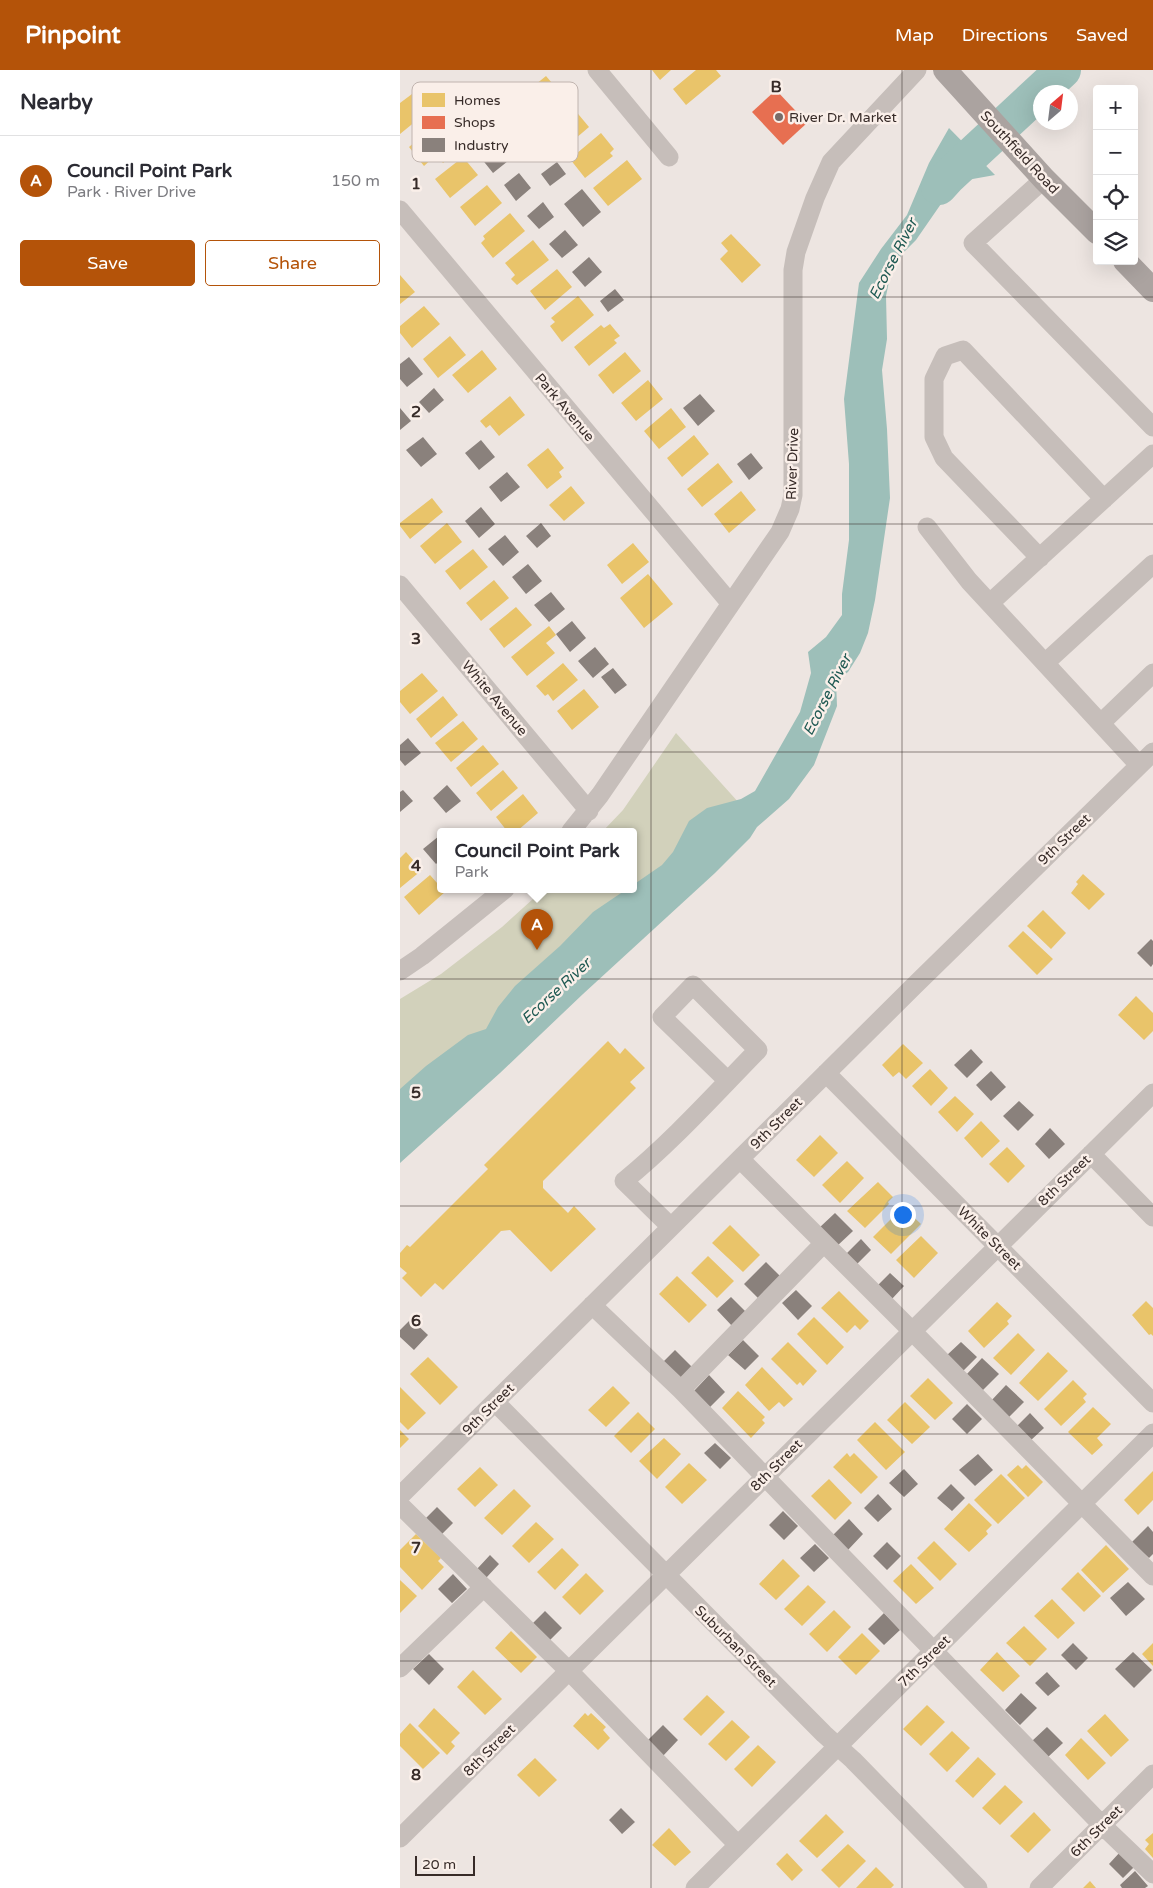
<!DOCTYPE html>
<html lang="en">
<head>
<meta charset="utf-8">
<style>
	body { margin:0; font-family:"Varela Round",sans-serif; background:#f7f7f7; color:#2b2b33 }
	.controls { position:absolute; right:15px; top:15px; display:grid; overflow:hidden; border-radius:5px; box-shadow:0 5px 20px #0002 }
	.controls button { width:45px; height:45px; display:grid; place-items:center; padding:0; border:0; border-bottom:1px solid #e1e1e2; background:#fff; color:#2b2b33; font:25px sans-serif }
	.compass { position:absolute; left:633px; top:15px; width:45px; height:45px; border-radius:50%; background:#fff; box-shadow:0 5px 20px #0002; rotate:28deg }
	.scale { position:absolute; left:15px; bottom:12px; width:60px; box-sizing:border-box; padding-left:5px; border:2px solid #372b28; border-top:0; font-size:14px; line-height:18px; white-space:nowrap; color:#372b28; -webkit-text-stroke:4px #faefe9; paint-order:stroke }
	.you { position:absolute; left:502px; top:1144px; width:18px; height:18px; margin:-12px; border:4px solid #fff; border-radius:50%; background:#1a73e8; box-shadow:0 0 0 8px #1a73e833 }
	.badge { display:grid; place-items:center; width:32px; height:32px; border-radius:50%; background:#b45309; color:#fff; font-size:16px; font-weight:700 }
	.pin { position:absolute; translate:-50% -41px; filter:drop-shadow(0 1px 2px #0008) }
	.pin::after { content:''; position:absolute; top:26px; width:18px; height:15px; background:inherit; clip-path:polygon(0 0,100% 0,50% 100%) }
	.popup { position:absolute; left:37px; top:758px; width:200px; height:65px; box-sizing:border-box; display:grid; place-content:center; border-radius:5px; background:#fff; filter:drop-shadow(0 1px 4px #0005); font-size:16px; white-space:nowrap; color:#7c7c81 }
	.popup b { font-size:19px; color:#2b2b33 }
	.popup::after { content:''; position:absolute; left:50%; top:100%; margin-left:-10px; border:10px solid transparent; border-top-color:#fff }
	.list { margin:0; padding:0; list-style:none }
	h2 { display:flex; justify-content:space-between; align-items:center; height:65px; margin:0; padding:0 20px; font-size:21px }
	h2 small { font-size:16px; font-weight:400; color:#7c7c81 }
	.list li { display:grid; grid-template-columns:32px 1fr auto; gap:15px; align-items:center; box-sizing:border-box; height:90px; padding:0 20px; border-top:1px solid #e1e1e2 }
	.list b { display:block; font-size:19px; white-space:nowrap }
	.list p { margin:0; font-size:16px; white-space:nowrap; color:#7c7c81 }
	.list em { font-size:16px; font-style:normal; color:#7c7c81 }
	.actions { display:flex; gap:10px; padding:15px 20px }
	.actions a { flex:1; padding:11px 0; border:1px solid #b45309; border-radius:5px; text-align:center; font-size:18px; color:#b45309 }
	.actions .main { background:#b45309; color:#fff }
	.icon { flex:none; width:28px; height:28px; fill:none; stroke:currentColor; stroke-width:2; stroke-linecap:round; stroke-linejoin:round }
	.map { position:relative; flex:none; width:753px; height:1818px; overflow:hidden }
	header { display:flex; align-items:center; gap:30px; box-sizing:border-box; height:70px; padding:0 25px; background:#b45309; color:#fff }
	header strong { font-size:24px }
	nav { display:flex; gap:28px; margin-inline-start:auto; font-size:18px }
	main { display:flex }
	aside { flex:1; background:#fff }
	.map>svg:first-child { display:block }
</style>
</head>
<body>
<header>
<strong>Pinpoint</strong>
<nav><a>Map</a><a>Directions</a><a>Saved</a></nav>
</header>
<main>
<aside>
<h2>Nearby<small></small></h2>
<ul class="list">
<li><span class="badge">A</span><div><b>Council Point Park</b><p>Park · River Drive</p></div><em>150 m</em></li>
</ul>
<div class="actions"><a class="main">Save</a><a>Share</a></div>
</aside>
<div class="map">
<svg width="753" height="1818" viewBox="0 0 753 1818">
	<rect width="100%" height="100%" fill="#ede5e1"/>
	<!-- green -->
	<path fill="#d2d1bb" d="M276,663L349,744L0,1064V929L41,904L102,857L144,819H233V761H203L223,740Z"/>
	<!-- water -->
	<path fill="#9dbfb9" d="M549,58L595,105L567,110L543,131L516,170L502,184L490,207L486,226L487,269L482,300L487,359L490,428L475,530L468,563L460,583L448,602L436,611L437,636L414,695L389,729L357,757L350,768L315,803L183,924L100,1003L0,1093V1019L26,996L68,965L86,959L98,937L115,916L160,876L193,842L227,819H233V815L262,795L273,782L289,751L307,738L341,729L355,721L400,642L411,603L408,582L426,567L442,545V524L449,470V394L444,329L459,213L481,179L507,145L529,93Z"/>
	<!-- homes -->
	<path fill="#e9c46a" d="M252,0H271L260,10Z
		M296,0H316L321,6L286,35L273,19Z
		M146,6L164,27L137,49L119,28Z
		M12,24L27,42L0,64V33Z
		M174,39L189,57L162,80L147,61Z
		M36,54L58,81L43,93L36,85L24,96L9,77Z
		M201,63L214,79L210,83L213,86L185,108L170,89Z
		M63,87L78,105L50,128L35,109Z
		M227,90L242,109L208,136L193,118Z
		M87,115L102,133L75,156L60,137Z
		M110,143L125,161L93,188L81,173L85,169L83,166Z
		M331,164L361,195L342,213L320,189L328,181L321,173Z
		M133,170L149,190L117,215L111,209L115,205L105,193Z
		M157,199L172,217L145,240L130,221Z
		M0,205L15,222L0,234Z
		M178,226L194,245L162,272L150,256L155,252L151,248Z
		M24,236L40,254L12,278L0,263V256Z
		M210,254L220,266L214,270L217,273L189,296L174,277L201,255L204,258Z
		M50,266L66,285L38,308L23,289Z
		M82,280L97,299L68,323L52,305Z
		M225,282L241,301L213,324L198,305Z
		M248,310L263,329L236,351L221,333Z
		M110,326L125,345L99,366L90,355L86,358L80,351Z
		M271,338L286,357L259,379L244,361Z
		M294,365L309,384L282,407L267,388Z
		M148,378L164,398L159,402L162,407L147,419L127,395Z
		M318,393L333,412L302,437L287,419Z
		M171,416L185,433L164,451L149,435Z
		M341,421L356,440L329,463L314,444Z
		M32,428L43,442L10,469L0,456V453Z
		M47,453L62,472L35,494L20,476Z
		M233,473L249,492L222,514L207,495Z
		M73,479L88,497L60,520L45,501Z
		M248,504L273,534L244,558L220,528Z
		M94,510L109,528L81,551L66,533Z
		M116,537L132,555L104,578L89,559Z
		M149,556L156,565L146,573L155,583L127,606L111,587Z
		M163,593L178,610L153,631L148,624L145,626L136,616Z
		M22,603L38,621L10,644L0,632V621Z
		M184,619L199,637L172,660L157,641Z
		M43,626L58,645L31,668L16,649Z
		M63,651L78,669L51,692L35,673Z
		M83,675L99,694L71,717L56,698Z
		M103,700L118,718L91,741L76,723Z
		M123,724L138,743L117,761H107L96,747Z
		M6,782L22,800L0,818V788Z
		M683,804L705,824L689,840L671,823L678,814L676,812Z
		M30,805L45,822L19,845L4,827Z
		M643,840L666,863L651,879L627,856Z
		M623,861L653,889L637,905L608,876Z
		M736,926L753,943V961L744,970L718,945Z
		M208,971L220,984L225,978L245,998L230,1012L236,1018L143,1111V1118L168,1143L174,1136L196,1159L151,1202L110,1160L101,1161L43,1220L35,1213L21,1227L2,1208L7,1203L0,1197V1183L7,1175L10,1177L88,1099L84,1095Z
		M503,974L523,993L506,1009L499,1002L493,1007L482,995Z
		M530,999L548,1018L531,1036L512,1016Z
		M555,1026L574,1044L557,1062L538,1042Z
		M581,1051L600,1071L582,1088L564,1068Z
		M420,1065L438,1083L414,1107L396,1090Z
		M607,1077L625,1096L608,1113L589,1094Z
		M447,1091L464,1108L440,1133L422,1115Z
		M478,1112L493,1127L488,1132L489,1134L465,1158L447,1141Z
		M503,1137L521,1154L491,1184L473,1167Z
		M330,1155L360,1185L343,1202L312,1173Z
		M521,1166L538,1183L514,1208L496,1190Z
		M308,1186L334,1211L317,1228L291,1203Z
		M277,1206L307,1235L289,1253L259,1224Z
		M439,1221L469,1251L460,1260L455,1255L447,1263L421,1238Z
		M746,1231L753,1238V1266L751,1264L749,1265L732,1245Z
		M597,1232L612,1246L607,1251L609,1254L584,1278L568,1261Z
		M414,1247L444,1277L427,1295L397,1264Z
		M618,1263L635,1280L611,1305L593,1288Z
		M388,1272L417,1301L403,1316L400,1312L397,1315L371,1289Z
		M648,1282L668,1301L638,1331L619,1313Z
		M28,1287L58,1317L40,1335L10,1304Z
		M362,1297L393,1329L384,1337L379,1332L369,1341L345,1315Z
		M528,1308L553,1333L535,1350L510,1326Z
		M673,1310L687,1324L683,1328L686,1332L661,1356L644,1339Z
		M213,1316L230,1333L206,1357L188,1340Z
		M0,1317L26,1343L8,1360L0,1352Z
		M338,1321L365,1347L362,1350L365,1353L351,1368L322,1338Z
		M505,1332L530,1357L512,1374L487,1350Z
		M693,1337L711,1354L697,1368L703,1375L692,1385L668,1362Z
		M238,1342L255,1359L231,1383L214,1366Z
		M475,1352L505,1382L486,1400L457,1370Z
		M0,1360L9,1369L0,1378Z
		M264,1368L281,1384L257,1409L239,1391Z
		M447,1383L450,1387L454,1383L478,1407L461,1424L433,1397Z
		M289,1393L307,1410L282,1434L265,1417Z
		M618,1395L622,1399L626,1395L643,1412L628,1427L607,1405Z
		M80,1397L98,1415L75,1437L57,1419Z
		M753,1401V1430L738,1445L724,1430Z
		M601,1404L625,1428L598,1454L574,1430Z
		M429,1409L452,1433L435,1450L411,1426Z
		M114,1419L131,1436L102,1465L84,1448Z
		M569,1433L592,1455L586,1461L588,1464L569,1482L544,1459Z
		M136,1452L154,1469L129,1493L112,1476Z
		M16,1464L41,1488L38,1491L44,1497L22,1520L0,1497V1480Z
		M534,1471L557,1494L540,1511L517,1488Z
		M706,1475L729,1499L703,1523L681,1500Z
		M162,1478L179,1495L155,1520L137,1502Z
		M383,1489L400,1506L376,1530L359,1514Z
		M511,1494L534,1518L516,1534L493,1511Z
		M678,1502L701,1526L684,1542L661,1519Z
		M186,1503L204,1521L180,1545L162,1527Z
		M0,1510L17,1526L0,1543Z
		M408,1515L426,1532L402,1556L384,1539Z
		M652,1529L675,1553L658,1569L634,1546Z
		M434,1540L451,1557L427,1582L409,1564Z
		M624,1556L647,1579L630,1596L606,1573Z
		M111,1561L137,1587L121,1603L95,1578Z
		M462,1563L480,1581L456,1605L438,1587Z
		M753,1573V1596L742,1584Z
		M597,1582L620,1606L603,1622L580,1600Z
		M73,1600L102,1629L85,1645L57,1617Z
		M307,1625L325,1642L301,1666L283,1649Z
		M527,1635L545,1652L521,1676L503,1659Z
		M34,1638L60,1663L51,1672L55,1676L47,1685L18,1656Z
		M185,1643L188,1646L191,1643L206,1657L203,1660L210,1668L198,1680L173,1656Z
		M705,1644L729,1670L711,1687L687,1661Z
		M332,1650L350,1667L326,1691L308,1674Z
		M10,1653L40,1683L23,1699L0,1676V1664Z
		M552,1661L570,1678L547,1702L529,1684Z
		M681,1668L706,1693L688,1710L665,1685Z
		M358,1675L376,1692L352,1717L334,1699Z
		M578,1687L596,1704L573,1728L555,1711Z
		M135,1688L157,1710L139,1727L117,1705Z
		M605,1715L623,1732L600,1755L582,1738Z
		M634,1742L651,1760L628,1783L610,1766Z
		M426,1744L444,1762L417,1788L399,1771Z
		M269,1758L291,1782L275,1796L252,1775Z
		M753,1763V1788L745,1779L749,1774L745,1770Z
		M448,1774L466,1791L439,1818L421,1800Z
		M387,1783L403,1800L392,1811L376,1794Z
		M476,1797L494,1815L491,1818H456Z
		M690,1811L696,1818H683Z"/>
	<!-- shops -->
	<path fill="#e76f51" d="M376,20L407,53L383,75L352,42Z"/>
	<!-- industry -->
	<path fill="#8a817c" d="M48,18L59,31L43,45L32,31Z
		M132,63L145,78L129,91L117,75Z
		M96,76L108,91L93,103L81,88Z
		M157,92L166,104L150,116L141,104Z
		M119,103L131,118L116,131L104,115Z
		M182,119L201,142L183,157L164,134Z
		M143,132L154,147L139,159L127,146Z
		M165,160L178,175L162,188L149,174Z
		M189,187L202,202L185,217L172,202Z
		M215,219L224,230L208,242L200,231Z
		M9,287L23,304L7,317L0,309V294Z
		M34,318L44,330L29,343L19,332Z
		M300,324L315,341L298,356L283,338Z
		M0,338L11,351L0,360Z
		M23,367L37,384L21,397L6,380Z
		M81,370L95,387L79,400L65,383Z
		M351,383L363,398L349,410L337,394Z
		M107,402L120,417L101,432L89,417Z
		M81,437L95,454L79,468L65,451Z
		M141,453L151,466L137,478L126,466Z
		M105,465L119,482L103,496L88,479Z
		M128,494L142,511L126,524L112,507Z
		M151,522L165,539L149,552L134,535Z
		M172,551L186,568L170,582L156,564Z
		M195,577L209,594L193,608L178,591Z
		M213,598L227,615L215,624L201,607Z
		M8,668L21,683L5,696L0,690V675Z
		M47,715L61,731L46,743L33,728Z
		M3,720L13,731L0,742V722Z
		M39,766L41,768V789L36,794L23,779Z
		M751,869L753,871V894L751,897L737,883Z
		M571,979L583,992L567,1008L554,995Z
		M591,1001L606,1017L591,1031L576,1015Z
		M619,1031L634,1045L618,1061L603,1046Z
		M650,1058L665,1074L649,1089L635,1074Z
		M435,1143L453,1161L436,1177L419,1158Z
		M461,1169L471,1180L456,1195L446,1184Z
		M366,1192L382,1208L359,1229L344,1214Z
		M490,1203L504,1216L491,1230L477,1216Z
		M396,1220L412,1236L398,1250L382,1233Z
		M331,1227L347,1243L333,1257L317,1240Z
		M11,1249L28,1265L14,1280L0,1267V1260Z
		M343,1270L359,1286L345,1300L328,1285Z
		M561,1272L577,1287L562,1302L546,1286Z
		M275,1280L292,1297L280,1309L263,1292Z
		M582,1288L599,1304L581,1322L566,1305Z
		M309,1305L325,1322L310,1337L294,1321Z
		M606,1315L624,1332L607,1349L590,1332Z
		M567,1334L582,1349L567,1364L552,1349Z
		M630,1343L644,1358L630,1371L616,1357Z
		M315,1373L331,1388L320,1399L304,1383Z
		M578,1384L593,1400L575,1416L559,1400Z
		M504,1399L518,1414L504,1427L489,1413Z
		M551,1414L565,1428L552,1441L537,1428Z
		M478,1424L492,1439L478,1452L464,1438Z
		M37,1437L53,1453L42,1464L26,1448Z
		M383,1441L398,1456L384,1470L369,1455Z
		M449,1449L463,1464L447,1481L432,1466Z
		M748,1456L753,1462V1484L749,1488L732,1472Z
		M487,1472L501,1486L487,1500L473,1486Z
		M415,1474L429,1488L414,1502L400,1488Z
		M90,1485L99,1494L86,1508L77,1499Z
		M53,1504L67,1519L52,1533L38,1519Z
		M728,1512L745,1529L726,1546L710,1528Z
		M145,1541L162,1558L149,1571L132,1554Z
		M484,1543L500,1560L484,1575L468,1559Z
		M673,1573L688,1588L676,1600L661,1585Z
		M733,1582L752,1600L734,1618L715,1599Z
		M29,1584L44,1599L29,1615L13,1599Z
		M647,1602L660,1616L648,1626L635,1613Z
		M621,1623L637,1638L620,1655L605,1640Z
		M263,1655L278,1670L262,1687L247,1671Z
		M647,1657L663,1673L648,1687L632,1671Z
		M221,1738L235,1752L222,1764L209,1750Z
		M721,1781L736,1795L723,1808L709,1794Z
		M735,1801L748,1816L745,1818H722L720,1815Z"/>
	<g fill="none" stroke-linecap="round" stroke-linejoin="round">
		<!-- river -->
		<path stroke="#9dbfb9" stroke-width="36" d="M539,117L549,106L663,0"/>
		<!-- minor -->
		<path stroke="#c6beba" stroke-width="19" d="M197,0L269,87
			M644,109L573,173L753,357
			M0,140L331,534
			M527,457L569,511L739,695
			M640,488L544,388L534,367V309L545,286L563,280L704,429
			M0,515L189,741
			M590,533L753,384
			M645,593L753,494
			M701,653L753,603
			M171,761L200,725L380,462L390,439L393,425V200L396,182L415,128L431,92L517,0
			M0,901L22,886L105,819
			M426,1003L753,1333
			M691,1084L753,1147
			M340,1089L511,1260L753,1506
			M271,1157L224,1111C272,1072 315,1024 358,980L293,915L262,947L328,1011
			M192,1235L281,1320L702,1755L753,1804
			M281,1320L424,1173
			M95,1332L424,1664L453,1690L578,1818
			M0,1426L515,915L753,682
			M0,1435L169,1601L338,1775
			M0,1598L84,1517
			M0,1768L753,1023
			M295,1818L753,1363
			M639,1818L753,1704"/>
		<!-- major -->
		<path stroke="#aba3a0" stroke-width="24" d="M545,0L644,109L697,162
			M725,191L753,220"/>
	</g>
	<!-- grid -->
	<path fill="none" stroke="#372b28" stroke-width="1" stroke-opacity="0.55" d="M251,0V1818M502,0V1818M0,227H753M0,454H753M0,682H753M0,909H753M0,1136H753M0,1364H753M0,1591H753"/>
	<!-- markers -->
	<circle fill="#776c69" stroke="#faefe9" stroke-width="2" cx="379" cy="47" r="5"/>
	<g text-anchor="middle" stroke-width="5" stroke-linejoin="round" paint-order="stroke">
		<!-- poi labels -->
		<g font-size="14" fill="#372b28" stroke="#faefe9" text-anchor="start">
			<text x="389" y="52">River Dr. Market</text>
		</g>
		<!-- street labels -->
		<g font-size="14" fill="#372b28" stroke="#faefe9">
			<text transform="translate(620 82) rotate(47)" y="5">Southfield Road</text>
			<text transform="translate(165 337) rotate(50)" y="5">Park Avenue</text>
			<text transform="translate(392 394) rotate(-88)" y="5">River Drive</text>
			<text transform="translate(95 628) rotate(50)" y="5">White Avenue</text>
			<text transform="translate(664 769) rotate(-44)" y="5">9th Street</text>
			<text transform="translate(376 1053) rotate(-45)" y="5">9th Street</text>
			<text transform="translate(664 1110) rotate(-44)" y="5">8th Street</text>
			<text transform="translate(590 1168) rotate(45)" y="5">White Street</text>
			<text transform="translate(88 1339) rotate(-45)" y="5">9th Street</text>
			<text transform="translate(376 1395) rotate(-45)" y="5">8th Street</text>
			<text transform="translate(336 1576) rotate(45)" y="5">Suburban Street</text>
			<text transform="translate(524 1591) rotate(-45)" y="5">7th Street</text>
			<text transform="translate(89 1680) rotate(-45)" y="5">8th Street</text>
			<text transform="translate(696 1761) rotate(-45)" y="5">6th Street</text>
		</g>
		<!-- water labels -->
		<g font-size="15" font-style="italic" fill="#1e5952" stroke="#faefe9">
			<text transform="translate(493 189) rotate(-63)" y="5">Ecorse River</text>
			<text transform="translate(427 625) rotate(-63)" y="5">Ecorse River</text>
			<text transform="translate(156 921) rotate(-43)" y="5">Ecorse River</text>
		</g>
	</g>
	<!-- legend -->
	<rect x="12" y="12" width="166" height="80" rx="8" fill="#faefe9" stroke="#c0b4af" stroke-width="1"/>
	<rect x="22" y="23" width="23" height="14" fill="#e9c46a"/>
	<rect x="22" y="46" width="23" height="13" fill="#e76f51"/>
	<rect x="22" y="68" width="23" height="14" fill="#8a817c"/>
	<g font-size="14" fill="#372b28">
		<text x="54" y="35">Homes</text>
		<text x="54" y="57">Shops</text>
		<text x="54" y="80">Industry</text>
	</g>
	<g font-size="16" text-anchor="middle" font-weight="bold" fill="#372b28" stroke="#faefe9" stroke-width="5" stroke-linejoin="round" paint-order="stroke">
		<text x="376" y="22">B</text>
		<text x="16" y="119">1</text>
		<text x="16" y="347">2</text>
		<text x="16" y="574">3</text>
		<text x="16" y="801">4</text>
		<text x="16" y="1028">5</text>
		<text x="16" y="1256">6</text>
		<text x="16" y="1483">7</text>
		<text x="16" y="1710">8</text>
	</g>
</svg>
<div class="controls">
<button>+</button>
<button>−</button>
<button><svg class="icon" aria-label="locate" viewBox="0 0 24 24"><circle cx="12" cy="12" r="6"/><path d="M12 2v4M12 18v4M2 12h4M18 12h4"/></svg></button>
<button><svg class="icon" aria-label="layers" viewBox="0 0 24 24"><path d="M12 4l9 5-9 5-9-5zM3 14l9 5 9-5"/></svg></button>
</div>
<svg class="compass" viewBox="-18 -18 36 36"><path d="M0-13l5 13h-10z" fill="#e53935"/><path d="M0 13l5-13h-10z" fill="#7c7c81"/></svg>
<div class="scale">20 m</div>
<div class="you"></div>
<div class="pin badge" style="left:137px;top:880px">A</div>
<div class="popup"><b>Council Point Park</b>Park</div>
</div>
</main>
</body>
</html>
